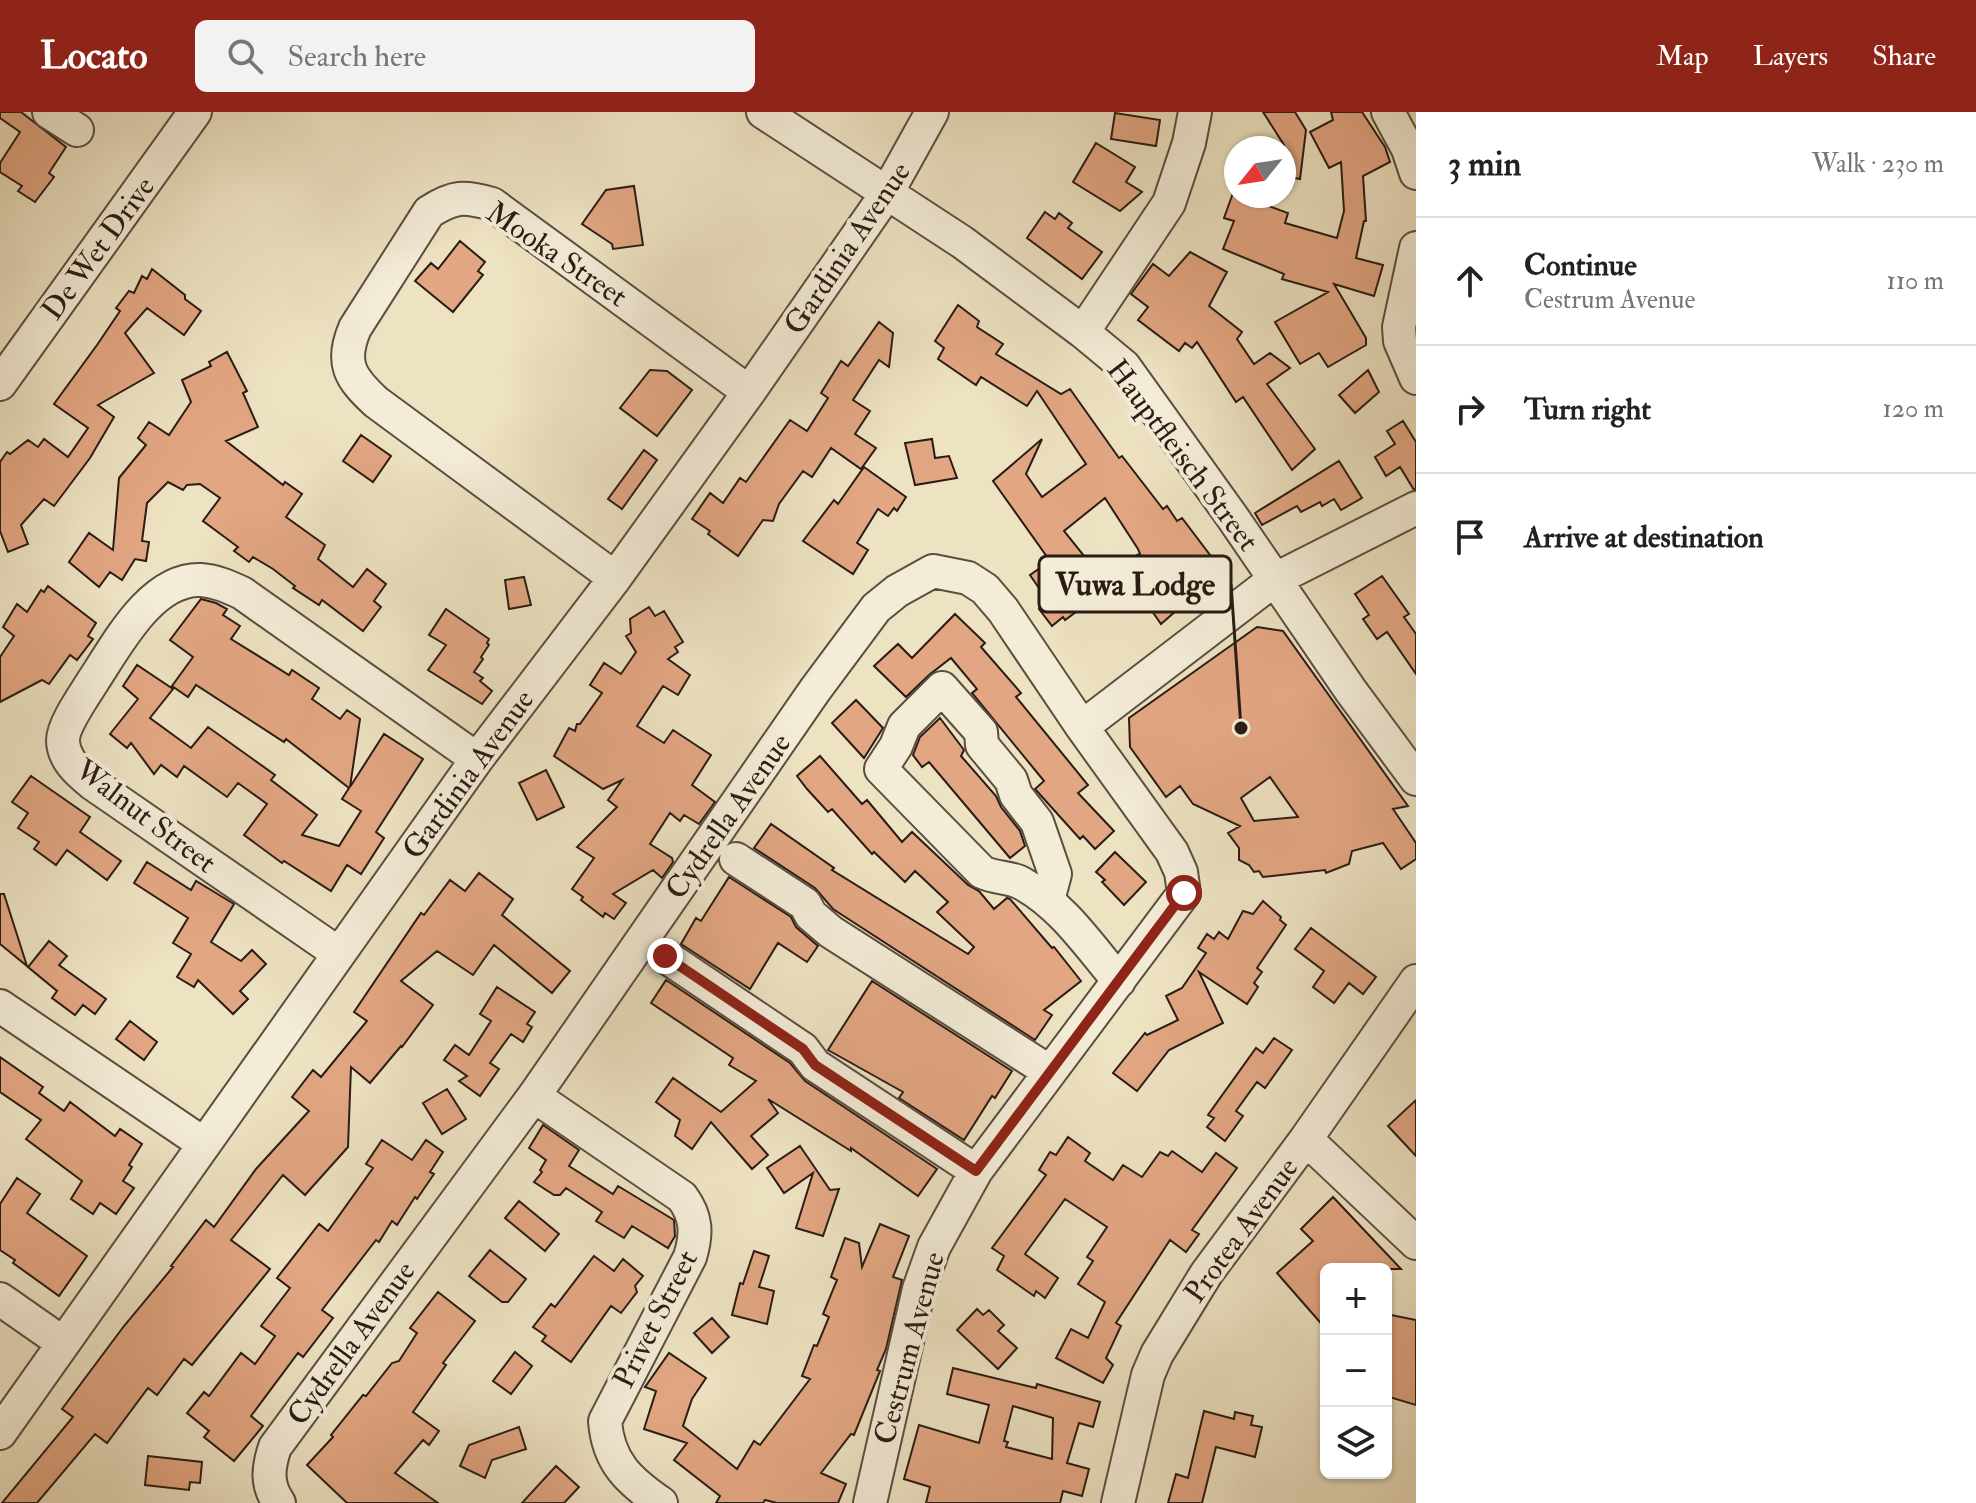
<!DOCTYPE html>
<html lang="en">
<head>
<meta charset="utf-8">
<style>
	body { margin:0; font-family:"IM FELL Double Pica",serif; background:#f2f2f2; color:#222 }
	.controls { position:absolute; right:24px; bottom:24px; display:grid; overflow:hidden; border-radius:12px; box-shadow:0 2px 6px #0004 }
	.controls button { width:72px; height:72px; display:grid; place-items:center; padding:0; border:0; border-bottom:2px solid #e0e0e0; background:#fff; color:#222; font:40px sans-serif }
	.compass { position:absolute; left:1224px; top:24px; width:72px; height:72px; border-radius:50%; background:#fff; box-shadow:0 2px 6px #0004; rotate:240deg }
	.stop { position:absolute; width:24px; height:24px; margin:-18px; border:6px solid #8f2418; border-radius:50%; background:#fff }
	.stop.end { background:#8f2418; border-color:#fff; box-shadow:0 2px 8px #0008 }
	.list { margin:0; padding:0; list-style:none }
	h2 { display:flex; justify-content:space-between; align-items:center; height:104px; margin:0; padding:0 32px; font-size:34px }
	h2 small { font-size:26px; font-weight:400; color:#767676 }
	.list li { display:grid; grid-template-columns:52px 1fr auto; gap:24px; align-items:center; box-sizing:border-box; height:128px; padding:0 32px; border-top:2px solid #e0e0e0 }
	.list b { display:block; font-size:30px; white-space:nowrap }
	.list p { margin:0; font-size:26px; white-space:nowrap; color:#767676 }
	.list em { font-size:26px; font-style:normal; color:#767676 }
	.icon { flex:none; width:44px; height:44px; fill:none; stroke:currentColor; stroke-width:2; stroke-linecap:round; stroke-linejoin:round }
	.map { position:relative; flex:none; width:1416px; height:1391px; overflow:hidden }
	header { display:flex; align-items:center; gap:48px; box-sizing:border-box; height:112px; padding:0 40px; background:#8f2418; color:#fff }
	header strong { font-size:38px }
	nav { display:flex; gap:44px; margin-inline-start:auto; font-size:28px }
	.search { width:560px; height:72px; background:#f2f2f2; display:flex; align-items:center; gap:20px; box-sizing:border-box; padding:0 28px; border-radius:12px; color:#767676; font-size:30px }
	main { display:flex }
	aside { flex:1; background:#fff }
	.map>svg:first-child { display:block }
</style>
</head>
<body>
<header>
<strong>Locato</strong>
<div class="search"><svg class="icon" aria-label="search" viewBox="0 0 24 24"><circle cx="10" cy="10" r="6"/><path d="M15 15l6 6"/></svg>Search here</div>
<nav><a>Map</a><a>Layers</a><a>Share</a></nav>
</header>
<main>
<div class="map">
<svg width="1416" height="1391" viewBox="0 0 1416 1391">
	<rect width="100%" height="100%" fill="#ede2c2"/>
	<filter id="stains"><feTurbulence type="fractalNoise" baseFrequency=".0025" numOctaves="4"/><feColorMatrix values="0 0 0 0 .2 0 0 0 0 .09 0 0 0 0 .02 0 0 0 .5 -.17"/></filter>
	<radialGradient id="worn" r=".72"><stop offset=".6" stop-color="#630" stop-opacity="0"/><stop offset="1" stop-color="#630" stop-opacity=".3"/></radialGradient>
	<!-- building -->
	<path fill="#e2a682" stroke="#2a1c14" stroke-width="2" fill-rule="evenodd" d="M0,0H21L66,35L49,61L54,65L35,90L18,79L22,74L0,60V51L20,20L0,6Z
		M1263,0H1295L1306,18L1300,67L1284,64V33Z
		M1331,0H1362L1385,35L1390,50L1363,64L1366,109H1364L1356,146L1383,153L1374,184L1334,172L1366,226V233L1328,255L1319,241L1300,252L1275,210L1328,180L1282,167L1284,162L1223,137L1234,109L1224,106L1233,81L1288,101L1285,111L1337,126L1344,99L1341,50L1329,56L1310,20L1333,8Z
		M1115,1L1160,8L1156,34L1111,27Z
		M1096,31L1135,55L1126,70L1142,80L1120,99L1073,70Z
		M634,74L643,133L613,137L612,132L582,112L606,78Z
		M1045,100L1055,107L1059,101L1072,111L1068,116L1102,140L1082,167L1027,126Z
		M460,129L485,150L478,159L483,163L453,200L415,169L431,151L438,157Z
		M1190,140L1227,160L1209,194L1242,220L1237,227L1254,252L1270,241L1290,256L1267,272L1315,337L1292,358L1243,285L1236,290L1197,230L1192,236L1185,231L1179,239L1138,208L1148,195L1131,182L1153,152L1169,164Z
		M152,157L185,183V187L201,199L184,223L147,196L125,221L154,261L98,293L114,305L90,346L54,394L44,387L21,413L28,432L8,440L0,419V350L7,340L10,342L28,328L38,335L44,327L68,345L88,316L54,292L97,233L120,199L116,196L129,179L134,181L142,164L147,167Z
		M958,193L979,209L977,215L1003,232L996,242L1061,282L1070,277L1119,346L1122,344L1163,397L1167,394L1177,409L1182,406L1210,443L1207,446L1216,458L1194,473L1193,484L1161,512L1131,469L1146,457L1137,443L1140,442L1138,437L1105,386L1064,419L1101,465L1073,487L1080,497L1065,508L1063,505L1052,514L1039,497L1046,492L1040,484L1043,482L1030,463L1050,449L993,369L1042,327L1026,362L1042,385L1086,352L1037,279L1027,294L981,265L976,273L938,247L944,236L935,229Z
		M879,210L893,221L889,255L879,248L853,288L870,299L855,322L876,336L861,357L831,336L812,365L803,359L779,392L773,409L763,408L738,444L708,422L710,419L692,407L710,381L723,391L740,366L746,370L790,308L807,319L828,286L821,281L841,249L848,254Z
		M227,240L247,279L243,281L258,315L226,329L283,373L285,370L302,382L286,405L325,433L318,447L353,475L367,457L386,472L374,489L381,495L363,519L322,488L319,493L293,476L295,474L273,457L253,445L249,450L234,439L238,435L203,409L220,386L200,372L187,373L183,378L168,370L147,391L142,429L149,430L146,449L135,447L122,468L110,460L99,475L69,450L89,421L113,438L119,366L146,333L138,326L149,310L169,323L191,290L182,268L211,254L209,250Z
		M650,258L667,259L692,278L657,324L620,296Z
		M1368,258L1379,280L1355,301L1339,283Z
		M1403,309L1416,330V377L1414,378L1400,355L1386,364L1375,345L1395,332L1387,319Z
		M361,323L391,344L373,370L343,349Z
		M932,327L935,346L949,344L957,366L915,373L905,331Z
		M644,338L657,348L622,397L608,387Z
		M1339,349L1362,386L1341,398L1334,387L1322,394L1320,390L1301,400L1297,394L1262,413L1255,401Z
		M864,355L906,385L897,399L894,396L888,404L878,397L857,431L868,438L853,462L803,429L834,388L838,392Z
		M1382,464L1409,502L1404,505L1416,522V562L1387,520L1377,527L1363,507L1369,503L1355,482Z
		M524,465L531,493L509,497L505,468Z
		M48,474L96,511L88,524L93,527L77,548L70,543L49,572L42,568L0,590V545L14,524L3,515L17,492L27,500L41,478L44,480Z
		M201,487L216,491L227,497L223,503L240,514L231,527L289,563L292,558L319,576L312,587L340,607L347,598L360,607L350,675L384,622L423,647L376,720L384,726L361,762L347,753L331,779L284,749L282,751L244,723L267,692L238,671L227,685L184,654L177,665L161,653L154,662L131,631L127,636L110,622L138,587L123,574L137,553L173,577L150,606L191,636L208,615L275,663L271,668L317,703L302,723L339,734L361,699L342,687L349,676L286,627L284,630L196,573L188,585L172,574L193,545L170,528Z
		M649,495L655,504L664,499L683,530L675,535L678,540L668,547L690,563L678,583L663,574L637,614L664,631L673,618L711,643L692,673L715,690L699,712L684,703L680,709L670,701L650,732L672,746L673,750L662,766L653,758L613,782L626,791L614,807L605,801L603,805L581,788L583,785L572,777L594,746L577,735L617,695L608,688L622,668L603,677L554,644L569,616L575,619L577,612H580L602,581L590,573L604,551L621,562L636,540L626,524L631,521L630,507Z
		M446,497L489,527L487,531L489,533L481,545L483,547L474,560L483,566L480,569L492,579L482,592L428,558L446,533L429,523Z
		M955,502L985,531L981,535L1021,581L1016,585L1088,673L1078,681L1114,719L1095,737L1083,724L1080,727L1035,677L1044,669L972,581L977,577L951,546L929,563L906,585L874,554L898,532L912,546Z
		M1257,515L1283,519L1408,694L1393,697L1416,731V747L1401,757L1383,731L1352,739L1349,752L1326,761L1325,758L1263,765L1259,759L1254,760L1249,753L1239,748V736L1228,721L1240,714L1193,692L1180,674L1166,685L1130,635L1129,606ZM1270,665L1298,705L1254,709L1241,686Z
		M856,588L883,616L864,646L832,611Z
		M940,606L964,638L961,644L996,684L1001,695L1020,719L1025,734L1010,746L929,650L922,655L913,643L920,625Z
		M820,644L862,692L867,688L902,730L912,720L968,773L979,779L994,797L1007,786L1010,787L1052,836L1054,835L1081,869L1044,898L1052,903L1035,928L833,797L815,776L754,736L771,712L834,756L832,758L968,842L974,835L937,800L948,790L915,759L905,770L874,740L872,742L832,697L828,700L807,677L797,664Z
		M546,658L564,695L537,708L519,671Z
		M31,664L90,705L80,720L121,749L107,768L67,738L56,753L34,737L39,730L18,716L28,701L12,690Z
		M1115,740L1146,770L1124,793L1102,770L1105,768L1096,760Z
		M147,750L191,778L196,769L234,792L211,830L241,849L252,838L266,852L240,879L248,887L233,902L198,868L194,875L177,865L191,842L173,831L188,806L134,771Z
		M479,761L513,787L502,803L570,859L552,881L494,833L473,863L437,839L401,869L433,893L402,935L401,934L370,971L351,955L348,1035L305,1083L283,1063L231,1128L270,1157L192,1253L184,1247L157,1283L148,1276L107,1331L95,1322L37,1391H2L73,1305L62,1297L124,1214L173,1155L171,1154L206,1108L214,1115L256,1057L309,999L292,985L313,958L321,965L367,909L354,900L421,801L424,803L450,768L465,779Z
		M729,765L791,805L796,815L818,834L807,850L778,831L750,877L681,832L696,806L701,809Z
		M0,782H4L27,854L0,832Z
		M1263,789L1281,805L1280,808L1286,813L1257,856L1262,860L1254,871L1258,875L1247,892L1199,860L1223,911L1169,938L1137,979L1113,961L1145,921L1147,923L1178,908L1166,884L1182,876L1206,841L1198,836L1207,822L1214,827L1219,820L1228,827L1243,799L1253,802Z
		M1311,816L1376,865L1363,882L1349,871L1334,891L1313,875L1324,859L1295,837Z
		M49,829L67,844L59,853L106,887L95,902L83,893L75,903L52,886L57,879L28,855Z
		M666,868L790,951L805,969L937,1057L918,1084L851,1036V1039L768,987L778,1001L751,1024L768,1043L752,1057L711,1010L692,1037L675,1024L680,1008L656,990L673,966L721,1000L756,969L729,953L733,946L651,891Z
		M872,869L1012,959L995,986L992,984L964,1028L899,986L903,980L828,938Z
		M497,875L535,900L527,912L532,915L523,930L511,922L490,951L499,957L480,984L459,969L467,964L444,948L455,933L469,943L491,909L480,902Z
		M130,909L157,930L144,948L116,927Z
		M1274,926L1292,938L1265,976L1257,970L1236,999L1243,1004L1225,1029L1207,1015L1214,1006L1208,1003L1256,936L1263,941Z
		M0,945L43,975L39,981L64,999L70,990L115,1024L120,1017L142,1032L129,1053L132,1055L123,1069L134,1076L116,1102L100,1091L93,1102L71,1087L82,1069L26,1027L41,1008L0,980Z
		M447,977L466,1007L442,1022L423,991Z
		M1416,988V1044L1388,1014Z
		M543,1013L579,1038L569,1054L613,1082L618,1074L674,1108L675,1124L668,1136L632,1114L624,1126L596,1109L602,1100L566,1076L560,1083H554L534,1070L542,1060L540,1058L546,1048L529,1036Z
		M1068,1025L1090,1041L1085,1049L1113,1068L1123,1053L1142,1065L1160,1040L1168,1044L1172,1039L1202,1060L1216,1041L1237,1056L1192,1118L1199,1122L1186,1140L1170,1128L1116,1211L1121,1214L1106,1246L1113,1253L1103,1271L1056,1246L1071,1217L1088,1226L1105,1190L1078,1172L1093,1149L1087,1145L1107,1115L1065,1087L1025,1142L1058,1166L1045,1186L1036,1179L1034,1184L997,1158L1004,1144L992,1136L1046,1063L1039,1058L1050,1040L1056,1043Z
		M382,1028L412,1048L426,1028L443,1040L430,1060L434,1062L417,1087L415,1085L397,1113L392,1109L379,1130L376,1128L322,1198L333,1206L303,1245L298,1241L251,1304L263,1314L234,1349L204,1325L209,1319L187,1301L204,1280L209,1284L241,1241L255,1252L275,1224L261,1214L290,1176L277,1166L319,1112L328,1119L373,1056L366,1052Z
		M800,1034L830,1078L839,1077L823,1124L796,1116L813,1061L784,1081L767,1056Z
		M17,1066L40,1082L27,1101L87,1144L59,1184L13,1151L15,1148L0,1138V1092Z
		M1333,1085L1401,1157H1326V1217L1277,1161L1313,1129L1301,1117Z
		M519,1089L559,1122L545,1139L505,1106Z
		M880,1112L909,1124L893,1165L902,1168L886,1237L877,1258L880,1259L854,1323L851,1322L821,1361L846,1372L838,1391H777L765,1388L763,1391H716L720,1384L674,1348L687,1331L644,1317L656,1279L645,1275L669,1241L706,1266L692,1287L683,1314L737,1357L754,1329L760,1333L810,1267L802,1264L814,1233L817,1234L829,1205L823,1202L837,1168L831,1165L845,1126L859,1131L862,1155Z
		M490,1138L526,1167L508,1190H502L469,1164Z
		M754,1139L769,1144L759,1175L774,1179L767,1212L732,1203L740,1171L743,1172Z
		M594,1144L614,1159L623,1147L643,1164L635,1174L637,1180L621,1201L611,1194L571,1250L542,1229L546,1224L533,1215L551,1192L555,1195Z
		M438,1180L475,1209L443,1251L446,1253L413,1300L439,1319L429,1333L423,1328L395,1361L438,1391H347L307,1353L333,1325L331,1323L363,1283L366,1284L392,1251L399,1249L417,1221L410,1216Z
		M977,1197L983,1203L989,1198L1004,1213L998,1219L1017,1236L998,1257L957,1218Z
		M1386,1202L1416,1208V1293L1386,1284Z
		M712,1206L729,1225L712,1241L694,1221Z
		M515,1240L532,1254L511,1282L493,1269Z
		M953,1256L1036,1276L1037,1272L1100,1290L1093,1315L1079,1311L1067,1351L1089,1357L1082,1384L1063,1379L1060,1391H926L930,1375L904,1367L919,1313L979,1331L989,1293L947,1282ZM1013,1294L1053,1306L1052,1347L1006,1335L1008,1330L1004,1329Z
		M1204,1299L1234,1307L1235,1300L1253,1304L1251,1313L1262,1315L1255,1345L1216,1335L1202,1391H1168L1176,1362L1188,1366Z
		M519,1315L526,1337L492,1348L485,1366L460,1354L469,1333Z
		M148,1344L202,1350L200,1371L190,1370L189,1378L145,1373Z
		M556,1354L579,1375L564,1391H522Z"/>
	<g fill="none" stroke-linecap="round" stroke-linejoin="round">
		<!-- minor casing -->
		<g stroke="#5b4e40" stroke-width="36">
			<path id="minor" d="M49,0L77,18
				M763,0L962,130L1083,220L1124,254L1233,406L1351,579L1416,667
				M1388,0L1408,37L1416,61
				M1416,136L1399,215L1400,229L1416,266
				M1083,220L1169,91L1189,31L1195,0
				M0,272L195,0
				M615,466L376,290C350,266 340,251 355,216L429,100C454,84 464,84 492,92L749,280
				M1082,615L1274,468L1416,396
				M736,747L805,792L811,803L831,820L1050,960
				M1048,788L1055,762L1037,710L1016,683L1011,668L982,633L981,620L942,576L904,614L896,634L881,657L982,760C996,767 1010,764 1023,772C1062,793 1090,835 1119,869
				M338,841L93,672C80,661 63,648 63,628C63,613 85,582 93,569C117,533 151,466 201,468C216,469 229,475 242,481L477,647
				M665,844L803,937L815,953L976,1059
				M0,894L204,1032
				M534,984L682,1085C697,1105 697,1122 690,1145L605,1309C608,1350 629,1369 661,1391
				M1306,1027L1416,1131
				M0,1187L63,1231
				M0,1321L477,647L615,466L749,280L887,81L932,0
				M279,1391C266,1372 268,1356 275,1335L534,984L815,578L876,496L897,479L933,459L968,466L985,477L1003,498L1082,615L1172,740L1181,760L1184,781L976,1059L934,1135L919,1177L870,1391
				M1118,1391L1148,1263L1157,1242L1206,1162L1306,1027L1416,869"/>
		</g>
		<!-- minor -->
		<use href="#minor" stroke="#f3ecd7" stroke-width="32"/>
	</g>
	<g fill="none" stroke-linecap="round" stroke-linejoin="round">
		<!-- route -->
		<path stroke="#8f2418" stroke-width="10" d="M665,844L803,937L815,953L976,1059L1184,781"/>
	</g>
	<g text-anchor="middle" stroke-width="8" stroke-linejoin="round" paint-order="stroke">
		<!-- street labels -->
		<g font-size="30" fill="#2a1c14" stroke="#f3ecd7">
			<text transform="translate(98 136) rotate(-54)" y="10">De Wet Drive</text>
			<text transform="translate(847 136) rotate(-56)" y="10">Gardinia Avenue</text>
			<text transform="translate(557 142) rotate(34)" y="10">Mooka Street</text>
			<text transform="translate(1183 343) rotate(53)" y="10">Hauptfleisch Street</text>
			<text transform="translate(468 662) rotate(-54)" y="10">Gardinia Avenue</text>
			<text transform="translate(146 704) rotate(37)" y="10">Walnut Street</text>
			<text transform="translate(728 704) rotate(-55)" y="10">Cydrella Avenue</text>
			<text transform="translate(1241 1118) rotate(-54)" y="10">Protea Avenue</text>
			<text transform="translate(655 1207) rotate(-63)" y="10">Privet Street</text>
			<text transform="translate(351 1231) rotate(-54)" y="10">Cydrella Avenue</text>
			<text transform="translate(909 1236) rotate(-75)" y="10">Cestrum Avenue</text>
		</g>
	</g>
	<!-- callouts -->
	<path fill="none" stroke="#2a1c14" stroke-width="3" d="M1241 616L1231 472"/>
	<circle fill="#2a1c14" stroke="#f3ecd7" stroke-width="3" cx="1241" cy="616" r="8"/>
	<rect fill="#f3ecd7" stroke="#2a1c14" stroke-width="3" x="1039" y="444" width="192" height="56" rx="8"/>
	<g font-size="32" text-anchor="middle" font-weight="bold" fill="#2a1c14">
		<text x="1135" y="483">Vuwa Lodge</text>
	</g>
	<rect width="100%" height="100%" filter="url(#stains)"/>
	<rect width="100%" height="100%" fill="url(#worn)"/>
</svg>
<div class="controls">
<button>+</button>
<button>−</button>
<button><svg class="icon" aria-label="layers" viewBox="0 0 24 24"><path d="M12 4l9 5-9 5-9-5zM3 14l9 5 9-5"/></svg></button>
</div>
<svg class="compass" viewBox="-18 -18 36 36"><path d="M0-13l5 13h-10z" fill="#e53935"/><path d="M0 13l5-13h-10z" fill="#767676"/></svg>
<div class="stop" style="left:1184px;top:781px"></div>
<div class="stop end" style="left:665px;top:844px"></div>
</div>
<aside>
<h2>3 min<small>Walk · 230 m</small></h2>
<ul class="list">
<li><svg class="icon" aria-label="ahead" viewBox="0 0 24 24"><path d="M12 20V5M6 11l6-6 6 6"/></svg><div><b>Continue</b><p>Cestrum Avenue</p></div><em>110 m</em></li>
<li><svg class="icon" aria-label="right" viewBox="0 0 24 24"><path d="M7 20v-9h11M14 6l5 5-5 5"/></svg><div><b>Turn right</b></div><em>120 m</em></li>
<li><svg class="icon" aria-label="arrive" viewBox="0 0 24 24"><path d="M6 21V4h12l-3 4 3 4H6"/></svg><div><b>Arrive at destination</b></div></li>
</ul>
</aside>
</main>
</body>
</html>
